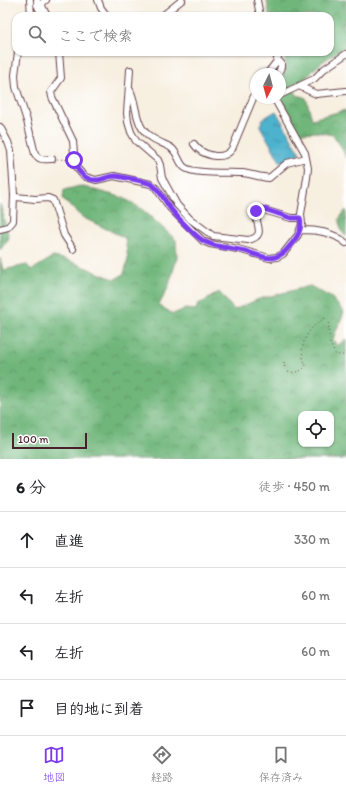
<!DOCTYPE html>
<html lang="ja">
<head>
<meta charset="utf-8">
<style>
	body { margin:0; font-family:Itim,"Klee One",sans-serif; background:#f2f2f2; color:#202124 }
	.controls { position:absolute; right:12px; bottom:12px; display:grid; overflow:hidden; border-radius:8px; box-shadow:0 1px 3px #0004 }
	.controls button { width:36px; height:36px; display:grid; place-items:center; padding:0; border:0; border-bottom:1px solid #e0e0e0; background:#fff; color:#202124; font:20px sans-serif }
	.compass { position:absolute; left:250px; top:68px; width:36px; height:36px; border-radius:50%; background:#fff; box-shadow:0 1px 3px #0004; rotate:186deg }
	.scale { position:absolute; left:12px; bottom:10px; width:75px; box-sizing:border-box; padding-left:4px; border:2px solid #4a1f2b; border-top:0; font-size:11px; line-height:14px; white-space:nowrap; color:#4a1f2b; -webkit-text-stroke:3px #fff; paint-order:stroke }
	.stop { position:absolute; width:12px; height:12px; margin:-9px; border:3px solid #7c3aed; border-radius:50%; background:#fff }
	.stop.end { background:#7c3aed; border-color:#fff; box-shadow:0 1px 4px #0008 }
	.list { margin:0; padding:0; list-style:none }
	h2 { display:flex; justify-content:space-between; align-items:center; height:52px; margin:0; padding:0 16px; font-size:17px }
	h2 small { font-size:13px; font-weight:400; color:#757577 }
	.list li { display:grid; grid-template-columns:26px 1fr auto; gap:12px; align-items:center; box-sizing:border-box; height:56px; padding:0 16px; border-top:1px solid #e0e0e0 }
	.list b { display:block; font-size:15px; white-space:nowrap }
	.list em { font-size:13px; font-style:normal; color:#757577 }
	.icon { flex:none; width:22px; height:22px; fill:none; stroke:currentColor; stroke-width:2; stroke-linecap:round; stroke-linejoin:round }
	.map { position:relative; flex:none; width:346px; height:459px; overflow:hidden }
	.search { position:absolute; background:#fff; box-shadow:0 1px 3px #0004; left:12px; right:12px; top:12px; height:44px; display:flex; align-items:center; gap:10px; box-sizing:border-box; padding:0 14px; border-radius:12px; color:#757577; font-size:15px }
	.sheet { height:276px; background:#fff }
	nav { display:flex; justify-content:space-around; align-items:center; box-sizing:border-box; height:56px; border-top:1px solid #e0e0e0; background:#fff; font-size:11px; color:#757577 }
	nav a { display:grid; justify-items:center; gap:2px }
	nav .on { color:#7c3aed }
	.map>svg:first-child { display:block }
</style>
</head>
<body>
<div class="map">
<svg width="346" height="459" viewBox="0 0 346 459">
	<defs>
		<pattern id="forest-crowns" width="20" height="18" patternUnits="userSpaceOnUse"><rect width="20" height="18" fill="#6fb67a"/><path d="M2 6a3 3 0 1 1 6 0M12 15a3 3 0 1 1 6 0" fill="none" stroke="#5d9364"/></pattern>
		<pattern id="water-ripples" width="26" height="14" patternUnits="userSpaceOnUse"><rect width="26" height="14" fill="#4eb2cd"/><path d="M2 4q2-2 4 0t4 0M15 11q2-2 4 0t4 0" fill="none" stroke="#4390a7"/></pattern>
	</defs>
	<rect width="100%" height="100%" fill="#fff"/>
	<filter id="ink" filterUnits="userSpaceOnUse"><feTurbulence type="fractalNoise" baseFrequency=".025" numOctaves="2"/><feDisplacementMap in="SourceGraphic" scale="8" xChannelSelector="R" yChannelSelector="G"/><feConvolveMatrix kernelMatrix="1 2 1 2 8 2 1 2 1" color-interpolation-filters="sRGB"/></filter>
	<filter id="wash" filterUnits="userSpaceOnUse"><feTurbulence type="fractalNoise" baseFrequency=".012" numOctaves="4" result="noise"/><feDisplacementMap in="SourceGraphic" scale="16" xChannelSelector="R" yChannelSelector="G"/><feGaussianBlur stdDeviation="0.9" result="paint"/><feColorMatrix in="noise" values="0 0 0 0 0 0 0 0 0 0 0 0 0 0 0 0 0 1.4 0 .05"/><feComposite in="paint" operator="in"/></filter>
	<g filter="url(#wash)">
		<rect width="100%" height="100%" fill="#f7efe0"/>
		<!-- forest -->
		<path fill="url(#forest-crowns)" stroke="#5c6a52" fill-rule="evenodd" d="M267,0H346V17L344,20V29L346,32V46L321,63L306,78L292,86L297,95L306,98L312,119L346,110V158L342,148L333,135L317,132L300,133L285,111L280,91V82L286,68L284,52H330V16H269Z
			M80,186L124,198L143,210L176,240L177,258L168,288L159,305L173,314L185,309L196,310L198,304L205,301L219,292L234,310L259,299L310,286L332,298L344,312L333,339L337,346L346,339V459H0V258L3,270L27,265L32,270L53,257C75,260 94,273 115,279L124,274L128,259L125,238L82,217L63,200L64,190ZM301,414H331V444H301Z
			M0,204L9,238L0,250Z
			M346,210V236L341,231L339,219Z"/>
		<!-- water -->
		<path fill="url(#water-ripples)" stroke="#4c687c" d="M276,111L300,153L281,163L260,126V124L262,122L261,120Z"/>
	</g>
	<g filter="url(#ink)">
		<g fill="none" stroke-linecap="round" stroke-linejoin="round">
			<!-- minor casing -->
			<g stroke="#643e46" stroke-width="8">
				<path id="minor" d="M30,0L31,16
					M37,0V5L41,13
					M46,0L43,2L42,6L47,16
					M98,0L101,8L107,16
					M257,0L260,16
					M162,16L182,0
					M18,52L15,75L16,87L27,121L35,154C40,161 44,159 52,159
					M59,52L61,78L51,92L52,97L73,141L75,166L82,174L86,177L96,180L114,176L151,184L156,188L170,208L203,241L210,244L238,249L269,258L277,257L283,254L298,235L302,224L301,214L307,178L308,168L305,153L274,98
					M277,59L281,63V67L278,74
					M130,70L127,113L128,122L131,132L136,141L158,160L160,165L162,178L177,205L190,219L213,236L248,240C268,236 254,223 256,211L260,209L291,218H300
					M267,74L277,61L279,52
					M299,86L316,94L346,91
					M130,90C136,102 135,117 142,128C148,138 160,142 170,147C178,152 178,161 184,167C193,175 228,172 242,173C251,174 260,177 269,178L287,163L306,158
					M280,95L314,79L324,69L346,54
					M0,127L8,142L11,151L14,195L13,221L8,227L0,229
					M194,144C201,155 223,162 232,149L256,91
					M14,195L16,197L35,199L48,198L53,200L64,235L73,249
					M300,230C317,230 333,232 346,243"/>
			</g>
			<!-- path -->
			<path stroke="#643e46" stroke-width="1" stroke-dasharray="1 3" stroke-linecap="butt" d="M57,159L70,160
				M284,362L285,370L287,372C294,373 303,372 306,365C296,347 308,327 325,318L328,319L330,344L336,355H343L346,352"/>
			<!-- minor -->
			<use href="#minor" stroke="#fff" stroke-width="6"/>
		</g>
	</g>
	<g fill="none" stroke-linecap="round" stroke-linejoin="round" filter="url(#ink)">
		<!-- route -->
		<path stroke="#7c3aed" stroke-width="5" d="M74,160C76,171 86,181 98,180C104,179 109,176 115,176C123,177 144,181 151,184C160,189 164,200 170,208C177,217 192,233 202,240C215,249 234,247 248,252C264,258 277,263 289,247C297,238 303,229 300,218H291L264,209L260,208L256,211"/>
	</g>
</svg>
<div class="controls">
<button><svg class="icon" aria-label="locate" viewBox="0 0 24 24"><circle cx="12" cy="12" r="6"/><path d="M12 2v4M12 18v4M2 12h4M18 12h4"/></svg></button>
</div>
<svg class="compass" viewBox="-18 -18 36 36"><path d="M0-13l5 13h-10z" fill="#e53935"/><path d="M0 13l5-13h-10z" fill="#757577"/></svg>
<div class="scale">100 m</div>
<div class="stop" style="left:74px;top:160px"></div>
<div class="stop end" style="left:256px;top:211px"></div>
<div class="search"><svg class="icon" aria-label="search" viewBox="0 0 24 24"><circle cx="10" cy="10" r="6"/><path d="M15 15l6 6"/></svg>ここで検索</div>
</div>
<section class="sheet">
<h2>6 分<small>徒歩 · 450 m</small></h2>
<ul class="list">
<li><svg class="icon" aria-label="ahead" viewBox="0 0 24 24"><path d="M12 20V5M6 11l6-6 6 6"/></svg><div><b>直進</b></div><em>330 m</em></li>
<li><svg class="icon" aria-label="left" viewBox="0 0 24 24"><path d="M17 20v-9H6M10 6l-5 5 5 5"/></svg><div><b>左折</b></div><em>60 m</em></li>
<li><svg class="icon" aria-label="left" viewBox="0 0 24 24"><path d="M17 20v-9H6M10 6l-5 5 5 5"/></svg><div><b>左折</b></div><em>60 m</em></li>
<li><svg class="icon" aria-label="arrive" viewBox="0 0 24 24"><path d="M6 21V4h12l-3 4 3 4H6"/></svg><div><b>目的地に到着</b></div></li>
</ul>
</section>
<nav>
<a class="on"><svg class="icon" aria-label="map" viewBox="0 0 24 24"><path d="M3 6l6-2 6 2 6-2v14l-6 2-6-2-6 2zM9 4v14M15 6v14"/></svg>地図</a>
<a><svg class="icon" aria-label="directions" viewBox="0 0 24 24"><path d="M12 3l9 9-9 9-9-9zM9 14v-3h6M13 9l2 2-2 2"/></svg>経路</a>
<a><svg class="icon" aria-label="saved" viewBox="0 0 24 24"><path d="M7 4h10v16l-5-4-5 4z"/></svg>保存済み</a>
</nav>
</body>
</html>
